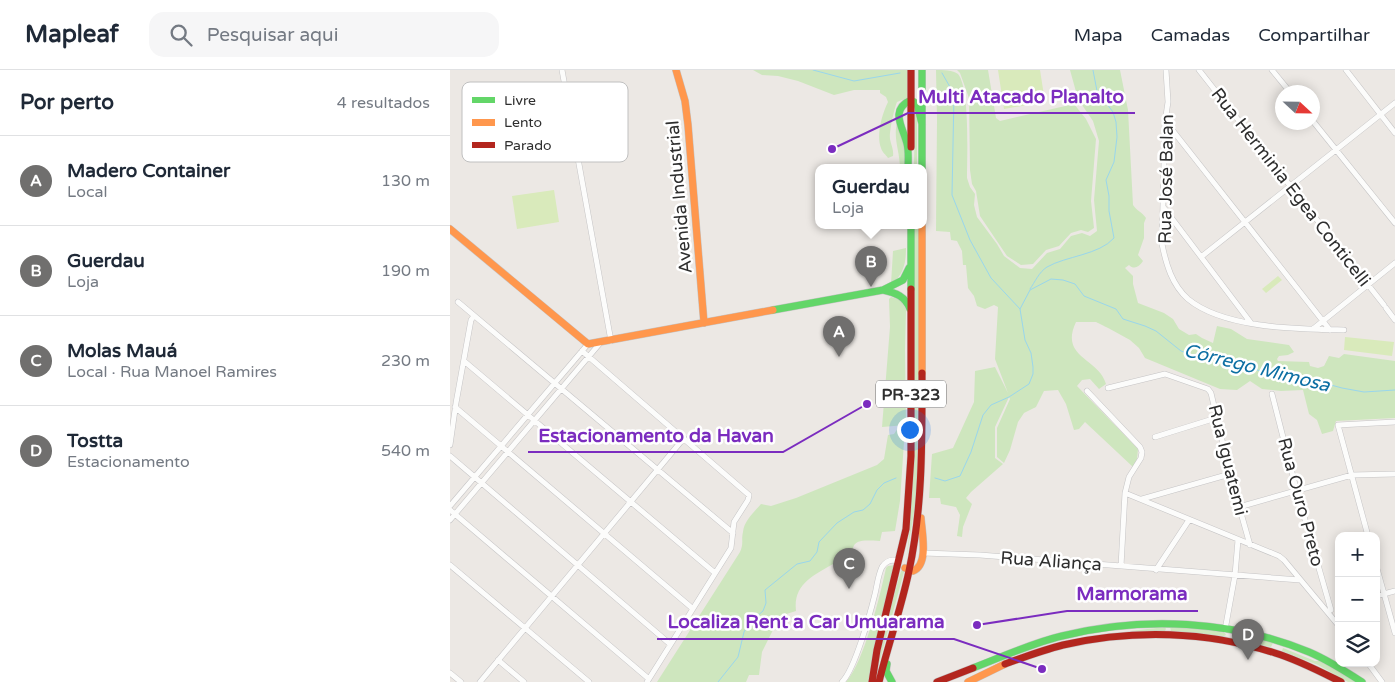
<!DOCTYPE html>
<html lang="pt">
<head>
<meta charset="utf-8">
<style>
	body { margin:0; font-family:"Varela Round",sans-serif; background:#f6f6f7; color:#1f2937 }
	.controls { position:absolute; right:15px; bottom:15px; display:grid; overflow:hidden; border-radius:10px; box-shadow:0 2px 12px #0003 }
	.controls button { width:45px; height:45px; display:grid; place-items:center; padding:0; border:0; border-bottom:1px solid #e0e1e3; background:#fff; color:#1f2937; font:25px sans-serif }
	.compass { position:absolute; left:825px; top:15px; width:45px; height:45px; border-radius:50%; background:#fff; box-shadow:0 2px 12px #0003; rotate:112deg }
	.you { position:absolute; left:459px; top:359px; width:18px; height:18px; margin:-12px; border:4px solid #fff; border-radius:50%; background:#1a73e8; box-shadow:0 0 0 8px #1a73e833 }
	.badge { display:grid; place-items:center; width:32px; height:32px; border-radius:50%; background:#706f6e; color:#fff; font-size:16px; font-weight:700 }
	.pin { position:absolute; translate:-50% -41px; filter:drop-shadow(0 1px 2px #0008) }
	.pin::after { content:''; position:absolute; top:26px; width:18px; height:15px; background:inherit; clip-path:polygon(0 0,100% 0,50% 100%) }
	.popup { position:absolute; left:365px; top:94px; width:112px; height:65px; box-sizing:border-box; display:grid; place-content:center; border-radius:10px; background:#fff; filter:drop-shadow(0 1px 4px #0005); font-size:16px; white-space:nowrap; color:#747a83 }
	.popup b { font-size:19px; color:#1f2937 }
	.popup::after { content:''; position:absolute; left:50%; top:100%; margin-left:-10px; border:10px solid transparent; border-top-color:#fff }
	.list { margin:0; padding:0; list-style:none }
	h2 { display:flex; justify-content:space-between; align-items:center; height:65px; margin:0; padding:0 20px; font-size:21px }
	h2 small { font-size:16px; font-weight:400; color:#747a83 }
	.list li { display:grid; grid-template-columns:32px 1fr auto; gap:15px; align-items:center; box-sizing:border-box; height:90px; padding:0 20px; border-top:1px solid #e0e1e3 }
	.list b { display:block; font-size:19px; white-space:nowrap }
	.list p { margin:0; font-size:16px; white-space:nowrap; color:#747a83 }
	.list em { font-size:16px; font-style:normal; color:#747a83 }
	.icon { flex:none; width:28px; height:28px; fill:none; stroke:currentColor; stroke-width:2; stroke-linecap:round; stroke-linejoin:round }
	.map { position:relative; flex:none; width:945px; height:612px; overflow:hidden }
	header { display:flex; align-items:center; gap:30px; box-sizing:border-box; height:70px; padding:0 25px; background:#fff; border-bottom:1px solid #e0e1e3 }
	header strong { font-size:24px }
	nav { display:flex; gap:28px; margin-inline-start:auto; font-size:18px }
	.search { width:350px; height:45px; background:#f6f6f7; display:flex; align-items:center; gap:12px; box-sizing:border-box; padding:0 18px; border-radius:15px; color:#747a83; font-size:19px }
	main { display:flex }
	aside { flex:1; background:#fff }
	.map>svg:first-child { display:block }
</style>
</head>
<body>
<header>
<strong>Mapleaf</strong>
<div class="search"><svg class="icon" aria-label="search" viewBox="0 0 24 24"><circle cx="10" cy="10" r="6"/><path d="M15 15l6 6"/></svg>Pesquisar aqui</div>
<nav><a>Mapa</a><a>Camadas</a><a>Compartilhar</a></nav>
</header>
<main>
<aside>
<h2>Por perto<small>4 resultados</small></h2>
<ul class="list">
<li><span class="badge">A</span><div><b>Madero Container</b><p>Local</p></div><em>130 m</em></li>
<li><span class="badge">B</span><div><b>Guerdau</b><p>Loja</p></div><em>190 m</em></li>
<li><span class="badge">C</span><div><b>Molas Mauá</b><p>Local · Rua Manoel Ramires</p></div><em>230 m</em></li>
<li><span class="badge">D</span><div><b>Tostta</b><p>Estacionamento</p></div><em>540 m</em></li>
</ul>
</aside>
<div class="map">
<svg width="945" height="612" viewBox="0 0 945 612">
	<rect width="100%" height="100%" fill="#ece8e4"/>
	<!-- green -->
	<path fill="#cee6be" d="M303,0H457V28L447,32C444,39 439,63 440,69C441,75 444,80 443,86L438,88C436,85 432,82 431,78C426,65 432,44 438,32L436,27L430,23V20H404L384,25L348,11L328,6L312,5Z
		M486,0C493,0 503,0 508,4C520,18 517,87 517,108L520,117L525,124L524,135L527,147L547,174L554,186L570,198L582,199L597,183L610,179L621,166L632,163L640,166L647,161L644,130L649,71L643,51L628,29L620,0H670L678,40L683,135C687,141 692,142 696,148L694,153V168L688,185L693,191C689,197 684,200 679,195L675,198L683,206V214L688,233L714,243L723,249L729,259L739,265L746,264L752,268L763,273L767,256L781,259L797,269L839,275L844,282L838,285L829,286L827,289L828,291L859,292L860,296L868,298L874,296L879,286L889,288L894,284L945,291V348L886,351L883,361L872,364L867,350L859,344L853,320L831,321L812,319L800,311L787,320L770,319L695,288L689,278L680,270L660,259L646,252H626C609,288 649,288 656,314L649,319L640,309L632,310L627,316L688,379L687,389L683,397L635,352L629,359L624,360L616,334L608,320L594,321L586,337L574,343L568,352L560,380L554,393L547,387V358L560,329L559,327L545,357V388L553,394L521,422L516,428L522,434L513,457L512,467L507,466L510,445L506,437L491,434L490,428H479L482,384L503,378L524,332L525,301L545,297L558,323L545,289L548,237L544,235L535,239L527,236L524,226L518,218L516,195H513L512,181L507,171L501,170L500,162L486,161L487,50Z
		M507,0H538L546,48L550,51L624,34L636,49L646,69L641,131L644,158L638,162L631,160L621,163L609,176L596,180L583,194L571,195L557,186L530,146L526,121L522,114L520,100L519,28L510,3Z
		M465,38L467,50V98H464Z
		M447,53L454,73L455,98H450C450,82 443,69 447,53Z
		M464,156H469L467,423L456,491L460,458Z
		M456,178C456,192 454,205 441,214L443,181Z
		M441,227L451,230L456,240L455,280L456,355L432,357L440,257L439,229Z
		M455,357L450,431L445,461L432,462L430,471C401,469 403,471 400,499L383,494C363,506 343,514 346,541L330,546L312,582L309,605H299L296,612H207L290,482C294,473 291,470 293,462C294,451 304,442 311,434L321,436L346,428L427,395L434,389L438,365L444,364L448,358Z
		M446,495L418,612H396C414,592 430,526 436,498L438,496Z
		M453,500L454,502L427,601L429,578L451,501Z
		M715,557L716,559L715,561H680Z
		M720,557L749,558L775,563L776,565L774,566L721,561Z
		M786,566L800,569L805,568L823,573L821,577L785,569Z
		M833,578L865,591H870L906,612H898L868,595L832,581Z"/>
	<!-- pitch -->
	<path fill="#d9eabb" d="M548,0H590L595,32L554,39Z
		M58,12L65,57L40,61L33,16Z
		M152,28L158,67L133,72L126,32Z
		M104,120L109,152L67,159L62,126Z
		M828,206L832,210L816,223L812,219Z
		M895,267L944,272L942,286L894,280Z"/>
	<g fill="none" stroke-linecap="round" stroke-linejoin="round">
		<!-- stream -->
		<path stroke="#99d6ec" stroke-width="1" d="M363,0L404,11L450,3
			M492,3L504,24L502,125L520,170L541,208L570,239
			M580,219C585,212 589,202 597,197C616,186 649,185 664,168L659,141V126L656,110L664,92L667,67L666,52L663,42L647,21L643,0
			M485,408L495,411L510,406L521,382L533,345L541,335L559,327L579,314L583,304V297L581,283L575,270L570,239L580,220L601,209L613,210L625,214L634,226L666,239L673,249L695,256L706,261L731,281L743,285L779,291L820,304L848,306L892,318L914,322L945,320
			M268,612L288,587L294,562L299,553L313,541L316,533L315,520L347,494L360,491L367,482L369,472L387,453L404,442L413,440L420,434L427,420L434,413L446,408"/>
		<!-- street casing -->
		<g stroke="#c5c4c5" stroke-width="6">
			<path id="street" d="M112,0L161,271
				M716,0L718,32L715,52L712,174C716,194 722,215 738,229C774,259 850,259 894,260
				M749,0L934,235
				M822,0L840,22
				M896,0L945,63
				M862,50L945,153
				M716,52L880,260
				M714,138L801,253
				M751,187L945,33
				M8,232L283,463
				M936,238L945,250
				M863,259L945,193
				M132,281L299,425L298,430L284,452L281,478L197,612
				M14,291L265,503
				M658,318L715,304L758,319L761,323L780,404L800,475
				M637,321L690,377L692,382L691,388L679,407L675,423L671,496
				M822,324L847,422L881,540
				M5,337L242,538
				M705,367L766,348
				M0,375L6,333L21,250L24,246
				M0,386L220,574
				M675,423L829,486L834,490L889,556
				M692,429L780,404
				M0,436L138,274
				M789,437L902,405L945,404
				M0,440L199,609
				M0,450L151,272
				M918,466L888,355L945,352
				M473,483L530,485L850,510
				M0,495L139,612
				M926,495L945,563
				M706,500L739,450
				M926,526L945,521
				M775,560L785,505L788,470
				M48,590L74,612
				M918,593L932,612
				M0,603L11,612
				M30,612L234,368
				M392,612C405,599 420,544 425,524C427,516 428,505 432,497C436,491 442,489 448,491"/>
		</g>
		<!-- fast casing -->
		<g stroke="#c5c4c5" stroke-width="8">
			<path id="fast" d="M472,0V98
				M458,98C458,90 459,82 457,74C453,57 439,40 461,30L467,34L472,54
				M461,156V219
				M433,220C446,223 455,226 460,239
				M323,240L433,220L453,210L459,198
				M437,594L436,601L442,612
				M523,598C552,587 582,573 612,566C693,546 782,550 859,582C878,590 895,601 912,612"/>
		</g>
		<!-- slow casing -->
		<g stroke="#c5c4c5" stroke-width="8">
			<path id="slow" d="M226,0L235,31L238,55L254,253
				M472,156V303
				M0,159L138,274L323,240
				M455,498L463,501C479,495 472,463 471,448
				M518,612L555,594"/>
		</g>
		<!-- jam casing -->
		<g stroke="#c5c4c5" stroke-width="8">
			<path id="jam" d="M461,0V77
				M555,594C574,587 593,580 613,575C683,559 757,561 825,583C848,590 869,601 891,612
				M422,612L427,580L456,459L461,386V219
				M429,612C438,575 451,539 459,501C473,436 472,370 472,303
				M487,612L523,598"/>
		</g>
		<!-- street -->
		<use href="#street" stroke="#fcfcfb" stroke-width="5"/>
		<!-- fast -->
		<use href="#fast" stroke="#63d668" stroke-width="7"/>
		<!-- slow -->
		<use href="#slow" stroke="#ff974d" stroke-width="7"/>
		<!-- jam -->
		<use href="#jam" stroke="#b3261e" stroke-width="7"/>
	</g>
	<g text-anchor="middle" stroke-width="5" stroke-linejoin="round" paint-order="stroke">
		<!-- shield labels -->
		<rect fill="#fff" stroke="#6d6d6d" stroke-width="1" x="426" y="310.5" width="70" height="27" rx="4"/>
		<g font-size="16" font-weight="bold" fill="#2e2e2e">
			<text x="461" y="330">PR-323</text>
		</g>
		<!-- street labels -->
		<g font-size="18" fill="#2e2e2e" stroke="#fff">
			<text transform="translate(716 109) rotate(-89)" y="6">Rua José Balan</text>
			<text transform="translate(841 117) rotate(52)" y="6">Rua Herminia Egea Conticelli</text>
			<text transform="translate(229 127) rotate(-95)" y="6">Avenida Industrial</text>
			<text transform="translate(778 390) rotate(76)" y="6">Rua Iguatemi</text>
			<text transform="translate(851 432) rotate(75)" y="6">Rua Ouro Preto</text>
			<text transform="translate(601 491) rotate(4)" y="6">Rua Aliança</text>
		</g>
		<!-- water labels -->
		<g font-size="19" font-style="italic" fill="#0d6fa3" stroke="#fff">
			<text transform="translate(807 297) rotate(14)" y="7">Córrego Mimosa</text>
		</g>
	</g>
	<!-- legend -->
	<rect x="12" y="12" width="166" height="80" rx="8" fill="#fff" stroke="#c0c0c0" stroke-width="1"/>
	<rect x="22" y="27" width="23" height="6" fill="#63d668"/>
	<rect x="22" y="49" width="23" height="7" fill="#ff974d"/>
	<rect x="22" y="72" width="23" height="6" fill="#b3261e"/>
	<g font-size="14" fill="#2e2e2e">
		<text x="54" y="35">Livre</text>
		<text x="54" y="57">Lento</text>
		<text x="54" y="80">Parado</text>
	</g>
	<!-- callouts -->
	<path fill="none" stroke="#7b2cbf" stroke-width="2" d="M382 79L458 43H685M417 334L333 382H78M527 555L617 541H748M592 599L504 569H207"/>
	<g fill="#7b2cbf" stroke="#fff" stroke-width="2">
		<circle cx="382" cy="79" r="5"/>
		<circle cx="417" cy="334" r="5"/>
		<circle cx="527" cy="555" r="5"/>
		<circle cx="592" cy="599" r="5"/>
	</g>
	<g font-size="19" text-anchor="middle" font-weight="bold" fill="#7b2cbf" stroke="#fff" stroke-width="5" stroke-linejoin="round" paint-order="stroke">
		<text x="571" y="33">Multi Atacado Planalto</text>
		<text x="206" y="372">Estacionamento da Havan</text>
		<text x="682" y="530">Marmorama</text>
		<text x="356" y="558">Localiza Rent a Car Umuarama</text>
	</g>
</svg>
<div class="controls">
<button>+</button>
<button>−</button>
<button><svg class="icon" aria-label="layers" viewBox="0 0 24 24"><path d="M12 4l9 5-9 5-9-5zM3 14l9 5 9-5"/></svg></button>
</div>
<svg class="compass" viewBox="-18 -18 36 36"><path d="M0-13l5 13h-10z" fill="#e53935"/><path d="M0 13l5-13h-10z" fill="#747a83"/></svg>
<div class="you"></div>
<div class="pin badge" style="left:389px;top:287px">A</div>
<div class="pin badge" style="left:421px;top:217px">B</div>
<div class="popup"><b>Guerdau</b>Loja</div>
<div class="pin badge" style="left:399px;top:519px">C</div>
<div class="pin badge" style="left:798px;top:590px">D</div>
</div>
</main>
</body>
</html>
